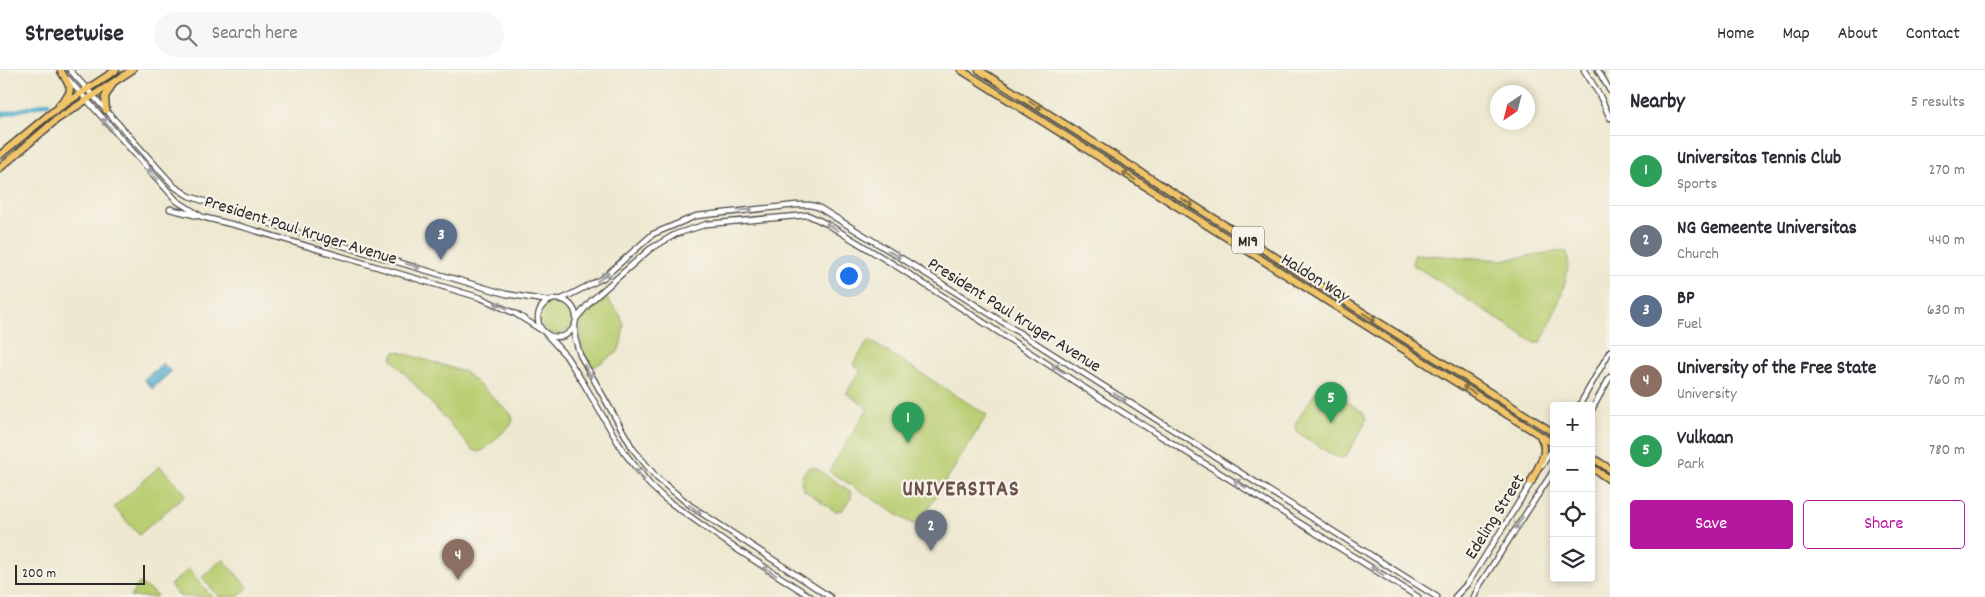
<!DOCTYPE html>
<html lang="en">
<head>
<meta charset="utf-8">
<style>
	body { margin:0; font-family:Dekko,sans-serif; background:#f7f7f7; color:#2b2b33 }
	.controls { position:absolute; right:15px; bottom:15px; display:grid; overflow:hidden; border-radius:5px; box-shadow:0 2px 8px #0003 }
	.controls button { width:45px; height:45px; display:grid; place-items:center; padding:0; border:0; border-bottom:1px solid #e1e1e2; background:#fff; color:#2b2b33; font:25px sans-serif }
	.compass { position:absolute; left:1490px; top:15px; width:45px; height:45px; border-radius:50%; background:#fff; box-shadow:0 2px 8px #0003; rotate:215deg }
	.scale { position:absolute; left:15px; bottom:12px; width:130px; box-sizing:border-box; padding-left:5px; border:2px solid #2b2b2b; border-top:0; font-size:14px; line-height:18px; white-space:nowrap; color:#2b2b2b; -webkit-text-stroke:4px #f7f3e8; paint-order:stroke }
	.you { position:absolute; left:848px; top:205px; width:18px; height:18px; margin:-12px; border:4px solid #fff; border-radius:50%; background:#1a73e8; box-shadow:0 0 0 8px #1a73e833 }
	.badge { display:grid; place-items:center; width:32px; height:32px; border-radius:50%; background:#b5179e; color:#fff; font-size:16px; font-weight:700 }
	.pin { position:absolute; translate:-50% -41px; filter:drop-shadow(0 1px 2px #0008) }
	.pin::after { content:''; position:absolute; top:26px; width:18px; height:15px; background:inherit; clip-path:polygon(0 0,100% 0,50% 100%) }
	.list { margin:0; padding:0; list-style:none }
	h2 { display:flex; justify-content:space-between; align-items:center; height:65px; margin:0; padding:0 20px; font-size:21px }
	h2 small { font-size:16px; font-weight:400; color:#7c7c81 }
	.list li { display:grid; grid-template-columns:32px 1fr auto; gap:15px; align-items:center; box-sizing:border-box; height:70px; padding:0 20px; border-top:1px solid #e1e1e2 }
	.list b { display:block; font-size:19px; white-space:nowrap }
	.list p { margin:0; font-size:16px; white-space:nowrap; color:#7c7c81 }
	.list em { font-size:16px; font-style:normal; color:#7c7c81 }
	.actions { display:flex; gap:10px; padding:15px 20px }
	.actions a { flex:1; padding:11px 0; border:1px solid #b5179e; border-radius:5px; text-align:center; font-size:18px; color:#b5179e }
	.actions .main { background:#b5179e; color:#fff }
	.icon { flex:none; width:28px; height:28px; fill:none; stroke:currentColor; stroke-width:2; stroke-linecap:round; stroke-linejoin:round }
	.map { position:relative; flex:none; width:1610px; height:527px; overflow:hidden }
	header { display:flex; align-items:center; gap:30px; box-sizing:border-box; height:70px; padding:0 25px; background:#fff; border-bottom:1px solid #e1e1e2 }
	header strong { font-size:24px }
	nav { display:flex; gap:28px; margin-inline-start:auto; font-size:18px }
	.search { width:350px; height:45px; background:#f7f7f7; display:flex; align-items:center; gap:12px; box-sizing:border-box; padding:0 18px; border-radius:28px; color:#7c7c81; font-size:19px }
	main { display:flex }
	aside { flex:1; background:#fff }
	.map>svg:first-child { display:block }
</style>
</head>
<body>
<header>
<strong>Streetwise</strong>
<div class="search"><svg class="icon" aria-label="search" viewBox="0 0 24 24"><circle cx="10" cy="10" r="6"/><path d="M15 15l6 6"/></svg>Search here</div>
<nav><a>Home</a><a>Map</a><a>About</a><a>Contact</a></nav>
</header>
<main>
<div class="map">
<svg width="1610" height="527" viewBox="0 0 1610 527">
	<rect width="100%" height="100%" fill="#f7f3e8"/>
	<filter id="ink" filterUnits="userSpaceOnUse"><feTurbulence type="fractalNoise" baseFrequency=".02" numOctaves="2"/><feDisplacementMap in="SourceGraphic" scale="10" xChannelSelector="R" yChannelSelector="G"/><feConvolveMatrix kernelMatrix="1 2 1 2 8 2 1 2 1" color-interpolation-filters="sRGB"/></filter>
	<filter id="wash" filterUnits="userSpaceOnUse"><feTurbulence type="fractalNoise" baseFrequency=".0096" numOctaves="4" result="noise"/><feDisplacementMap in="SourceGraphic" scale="20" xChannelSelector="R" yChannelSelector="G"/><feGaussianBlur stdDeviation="1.12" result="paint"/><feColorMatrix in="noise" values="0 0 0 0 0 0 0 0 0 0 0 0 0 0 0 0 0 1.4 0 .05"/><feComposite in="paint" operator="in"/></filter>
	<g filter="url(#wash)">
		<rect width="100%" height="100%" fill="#eee8d0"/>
		<!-- green -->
		<path fill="#b9ce72" stroke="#727c4e" d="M1562,181L1567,182C1573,208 1551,249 1541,273H1535L1412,194L1415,184L1502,190Z
			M604,225L620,245L624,255L621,273L618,282L592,298C573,268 576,247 604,225Z
			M540 247a17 17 0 1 1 34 0a17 17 0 1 1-34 0Z
			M869,270L987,345L920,452L912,454L829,401L868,338L846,323L861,300L853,294Z
			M396,281L465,302L510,343L513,349L511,355L484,380L478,382L472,379L391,288Z
			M1321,317L1326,318L1363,342L1366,348L1365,354L1346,386L1341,388L1333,385L1298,363L1295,357L1296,352L1316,321Z
			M160,396L186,424L139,465L114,437Z
			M814,397L851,422V428L842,440L835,441L804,420C798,411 802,405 808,398Z
			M223,489L248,518L237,527H219L202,507Z
			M189,499L212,527H180L170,515Z
			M139,513L157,525L156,527H130Z"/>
		<!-- water -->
		<path fill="#48a7c7" stroke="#3a6979" d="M163,293L171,302L152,319L144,309Z"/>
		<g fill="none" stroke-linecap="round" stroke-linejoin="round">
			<!-- canal -->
			<path stroke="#48a7c7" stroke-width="4.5" d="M0,45L48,33"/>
		</g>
	</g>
	<g filter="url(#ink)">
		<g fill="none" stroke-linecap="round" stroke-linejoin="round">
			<!-- minor casing -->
			<g stroke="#484744" stroke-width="7">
				<path id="minor" d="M70,0L165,106L175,117L189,126L289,160L506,224L549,231
					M1584,0L1599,24L1610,48
					M1598,0L1610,21
					M68,9L177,131L202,147L243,157L481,228L516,244L543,261
					M170,139L198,146
					M538 248a19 19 0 1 1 38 0a19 19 0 1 1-38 0Z
					M560,230L603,208L653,164L696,146L796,135H810L818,137L906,191L1437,527
					M576,249L591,231L650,179L676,164L707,154L808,145L827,154L901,199L1111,335L1418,527
					M575,255V268L580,285L633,379L657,408L691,436L830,527
					M546,264L566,286L584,314L623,381L650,415L665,429L732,476L811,527
					M1579,336L1610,281
					M1591,341L1610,307
					M1542,395L1554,377
					M1455,527L1468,513L1533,410
					M1474,527L1479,516L1554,400"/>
			</g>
			<!-- highway casing -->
			<g stroke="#484744" stroke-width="9">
				<path id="highway" d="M961,0L1554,374
					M979,0L1554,363
					M59,35L69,24L70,17L61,1
					M106,40L105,27L112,15
					M0,85L51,43L116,0
					M0,98L56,50L132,0
					M1591,387L1610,399
					M1591,397L1610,410
					M1531,412C1537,398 1550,382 1541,368"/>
			</g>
			<!-- minor -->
			<use href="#minor" stroke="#fff" stroke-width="4.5"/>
			<!-- highway -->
			<use href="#highway" stroke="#f0c469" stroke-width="6"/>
		</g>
		<!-- one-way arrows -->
		<defs><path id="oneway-shaft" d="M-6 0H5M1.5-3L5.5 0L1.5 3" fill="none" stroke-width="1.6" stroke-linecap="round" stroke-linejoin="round" transform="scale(1.25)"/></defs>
		<g stroke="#847047">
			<use href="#oneway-shaft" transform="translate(1035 35) rotate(32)"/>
			<use href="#oneway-shaft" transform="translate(1129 106) rotate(-148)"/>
			<use href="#oneway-shaft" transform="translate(1187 132) rotate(32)"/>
			<use href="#oneway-shaft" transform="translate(1369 247) rotate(32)"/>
			<use href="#oneway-shaft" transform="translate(1469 320) rotate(-148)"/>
		</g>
		<g stroke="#a0a0a0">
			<use href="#oneway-shaft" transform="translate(107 54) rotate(-132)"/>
			<use href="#oneway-shaft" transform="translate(153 104) rotate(-132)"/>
			<use href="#oneway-shaft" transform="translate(745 140) rotate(-6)"/>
			<use href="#oneway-shaft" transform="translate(832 157) rotate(-148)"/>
			<use href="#oneway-shaft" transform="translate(894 184) rotate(31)"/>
			<use href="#oneway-shaft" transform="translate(413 196) rotate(17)"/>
			<use href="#oneway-shaft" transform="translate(603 207) rotate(-38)"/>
			<use href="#oneway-shaft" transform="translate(501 236) rotate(-155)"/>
			<use href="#oneway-shaft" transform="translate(1058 299) rotate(-146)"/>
			<use href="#oneway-shaft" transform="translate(588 301) rotate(62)"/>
			<use href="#oneway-shaft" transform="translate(1120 327) rotate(32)"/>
			<use href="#oneway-shaft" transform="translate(640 404) rotate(-129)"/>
			<use href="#oneway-shaft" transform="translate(1240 414) rotate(-147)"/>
			<use href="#oneway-shaft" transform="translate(695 439) rotate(35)"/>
			<use href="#oneway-shaft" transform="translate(1519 453) rotate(123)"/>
			<use href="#oneway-shaft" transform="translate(770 501) rotate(-147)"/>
			<use href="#oneway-shaft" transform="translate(1377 501) rotate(-147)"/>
		</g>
	</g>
	<g text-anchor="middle" stroke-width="4.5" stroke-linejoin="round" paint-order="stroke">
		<!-- shield labels -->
		<rect fill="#f7f3e8" stroke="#686764" stroke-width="1" x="1232" y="156.5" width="32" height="27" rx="4"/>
		<g font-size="16" font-weight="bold" fill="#2b2b2b">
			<text x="1248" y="176">M19</text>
		</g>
		<!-- street labels -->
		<g font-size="18" fill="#2b2b2b" stroke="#f7f3e8">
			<text transform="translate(301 159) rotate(17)" y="6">President Paul Kruger Avenue</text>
			<text transform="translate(1316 207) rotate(32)" y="6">Haldon Way</text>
			<text transform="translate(1015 244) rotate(32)" y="6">President Paul Kruger Avenue</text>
			<text transform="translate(1494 446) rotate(-58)" y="6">Edeling Street</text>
		</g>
		<!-- district labels -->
		<g font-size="22" font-weight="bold" letter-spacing="1" fill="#6d524e" stroke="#f7f3e8">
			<text x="961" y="425">UNIVERSITAS</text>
		</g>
	</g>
</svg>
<div class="controls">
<button>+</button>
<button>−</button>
<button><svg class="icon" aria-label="locate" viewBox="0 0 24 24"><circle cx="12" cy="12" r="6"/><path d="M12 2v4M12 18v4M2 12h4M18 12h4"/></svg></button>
<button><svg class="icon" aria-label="layers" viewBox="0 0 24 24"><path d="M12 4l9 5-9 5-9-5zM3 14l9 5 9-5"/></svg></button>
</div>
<svg class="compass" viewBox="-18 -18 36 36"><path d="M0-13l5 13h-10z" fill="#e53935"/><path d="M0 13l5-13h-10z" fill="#7c7c81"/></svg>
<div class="scale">200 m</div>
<div class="you"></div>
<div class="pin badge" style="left:908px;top:373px;background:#2e9e5b">1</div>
<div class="pin badge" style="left:931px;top:481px;background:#6b7280">2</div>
<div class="pin badge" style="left:441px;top:190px;background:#5c6f8a">3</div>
<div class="pin badge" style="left:458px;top:510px;background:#8d6e63">4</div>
<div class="pin badge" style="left:1331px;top:353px;background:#2e9e5b">5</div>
</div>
<aside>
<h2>Nearby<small>5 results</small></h2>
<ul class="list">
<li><span class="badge" style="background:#2e9e5b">1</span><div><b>Universitas Tennis Club</b><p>Sports</p></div><em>270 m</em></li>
<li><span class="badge" style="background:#6b7280">2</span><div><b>NG Gemeente Universitas</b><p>Church</p></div><em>440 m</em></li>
<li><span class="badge" style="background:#5c6f8a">3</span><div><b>BP</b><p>Fuel</p></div><em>630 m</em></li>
<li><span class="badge" style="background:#8d6e63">4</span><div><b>University of the Free State</b><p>University</p></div><em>760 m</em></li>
<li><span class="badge" style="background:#2e9e5b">5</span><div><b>Vulkaan</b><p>Park</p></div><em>780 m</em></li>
</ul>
<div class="actions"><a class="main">Save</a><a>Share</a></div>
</aside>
</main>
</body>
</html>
